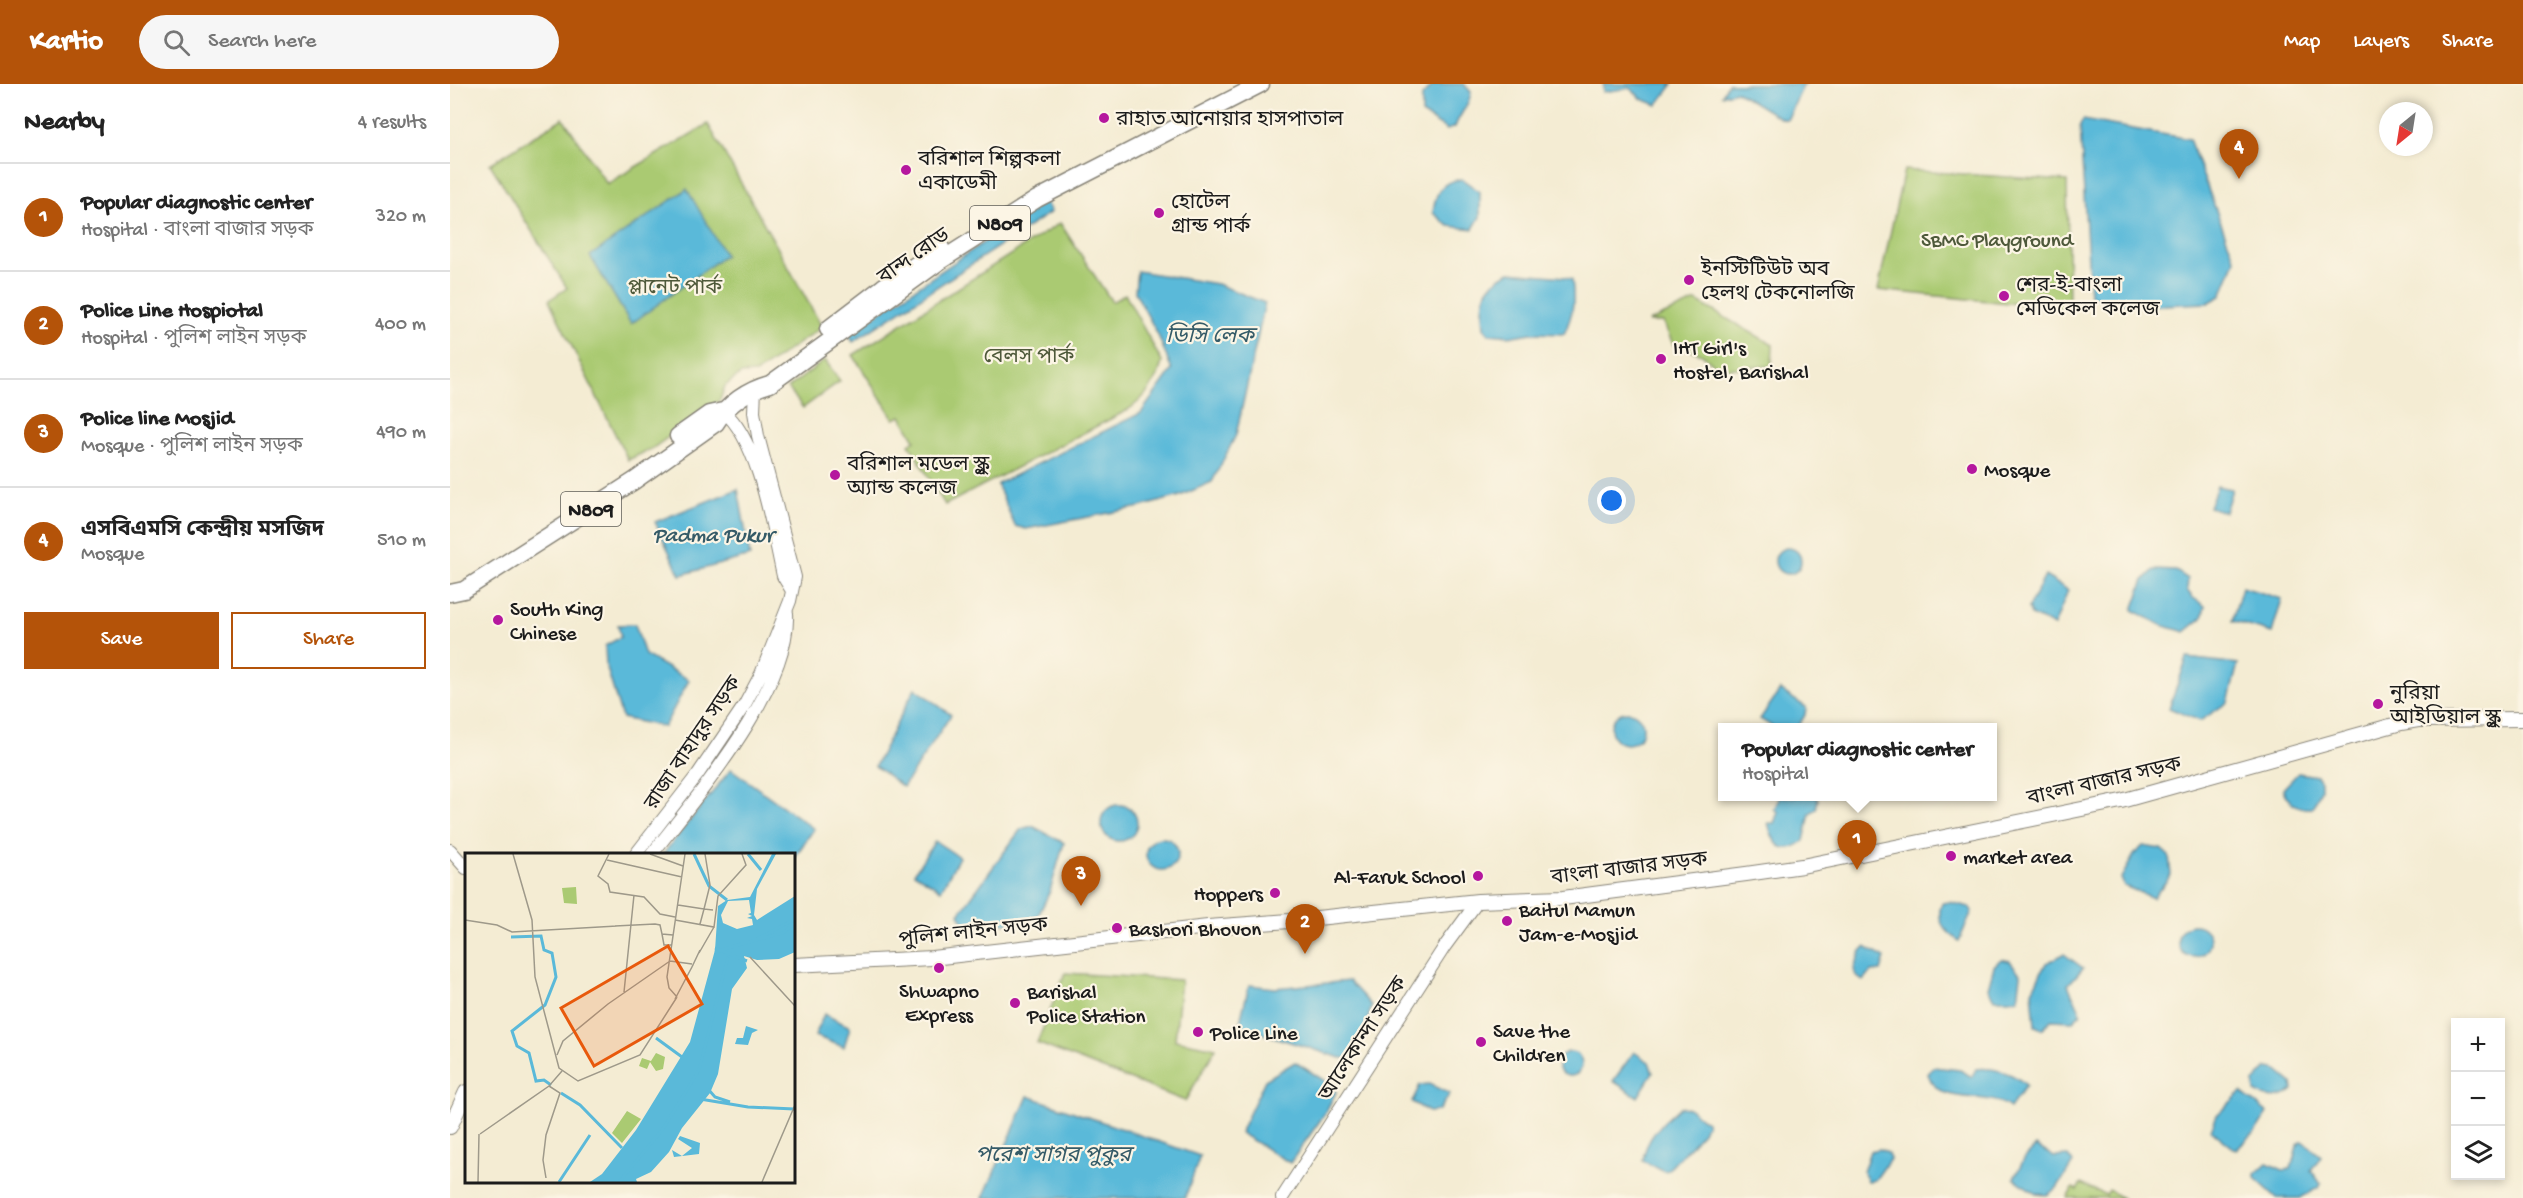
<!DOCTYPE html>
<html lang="en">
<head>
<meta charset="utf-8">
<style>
	body { margin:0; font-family:"Gochi Hand","Noto Sans Bengali",sans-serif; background:#f6f6f6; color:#222 }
	.controls { position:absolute; right:18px; bottom:18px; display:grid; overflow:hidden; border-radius:0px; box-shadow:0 3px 9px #0003 }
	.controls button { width:54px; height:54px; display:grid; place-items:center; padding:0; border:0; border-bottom:2px solid #e0e0e0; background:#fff; color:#222; font:30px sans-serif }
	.compass { position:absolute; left:1929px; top:18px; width:54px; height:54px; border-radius:50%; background:#fff; box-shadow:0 3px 9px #0003; rotate:210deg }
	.you { position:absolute; left:1162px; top:417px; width:21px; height:21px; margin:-15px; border:4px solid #fff; border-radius:50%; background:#1a73e8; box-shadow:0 0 0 9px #1a73e833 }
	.badge { display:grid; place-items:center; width:39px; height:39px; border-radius:50%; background:#b45309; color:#fff; font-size:20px; font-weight:700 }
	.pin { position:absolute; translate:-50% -50px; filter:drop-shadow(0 2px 3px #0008) }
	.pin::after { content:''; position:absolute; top:32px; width:21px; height:18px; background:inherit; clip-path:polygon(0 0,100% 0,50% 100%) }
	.popup { position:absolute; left:1268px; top:639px; width:279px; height:78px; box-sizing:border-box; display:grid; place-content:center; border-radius:0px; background:#fff; filter:drop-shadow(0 2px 4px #0005); font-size:20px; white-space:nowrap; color:#767676 }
	.popup b { font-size:22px; color:#222 }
	.popup::after { content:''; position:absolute; left:50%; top:100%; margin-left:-12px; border:12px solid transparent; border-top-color:#fff }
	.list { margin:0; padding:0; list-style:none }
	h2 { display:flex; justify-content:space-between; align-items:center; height:78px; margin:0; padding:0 24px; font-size:26px }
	h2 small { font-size:20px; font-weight:400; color:#767676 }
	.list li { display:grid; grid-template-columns:39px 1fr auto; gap:18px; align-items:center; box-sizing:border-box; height:108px; padding:0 24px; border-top:2px solid #e0e0e0 }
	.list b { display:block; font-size:22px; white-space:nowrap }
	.list p { margin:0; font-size:20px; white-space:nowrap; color:#767676 }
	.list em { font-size:20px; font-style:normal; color:#767676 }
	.actions { display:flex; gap:12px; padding:18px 24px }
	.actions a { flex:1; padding:14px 0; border:2px solid #b45309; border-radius:0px; text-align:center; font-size:21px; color:#b45309 }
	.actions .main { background:#b45309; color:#fff }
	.icon { flex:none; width:33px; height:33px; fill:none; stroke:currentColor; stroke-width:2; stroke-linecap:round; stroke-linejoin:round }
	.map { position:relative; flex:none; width:2073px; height:1114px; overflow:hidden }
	header { display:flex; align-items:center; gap:36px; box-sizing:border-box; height:84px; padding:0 30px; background:#b45309; color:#fff }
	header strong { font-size:28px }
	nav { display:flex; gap:33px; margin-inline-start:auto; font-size:21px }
	.search { width:420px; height:54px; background:#f6f6f6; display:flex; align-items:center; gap:15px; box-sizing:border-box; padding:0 21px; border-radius:33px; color:#767676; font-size:22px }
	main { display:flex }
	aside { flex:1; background:#fff }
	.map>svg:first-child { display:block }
</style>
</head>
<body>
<header>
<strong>Kartio</strong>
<div class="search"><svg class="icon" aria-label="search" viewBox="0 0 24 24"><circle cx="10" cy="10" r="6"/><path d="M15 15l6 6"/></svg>Search here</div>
<nav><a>Map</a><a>Layers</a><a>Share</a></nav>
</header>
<main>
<aside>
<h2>Nearby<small>4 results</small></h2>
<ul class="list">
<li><span class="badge">1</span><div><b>Popular diagnostic center</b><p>Hospital · বাংলা বাজার সড়ক</p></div><em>320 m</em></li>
<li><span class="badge">2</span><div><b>Police Line Hospiotal</b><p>Hospital · পুলিশ লাইন সড়ক</p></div><em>400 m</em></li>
<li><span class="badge">3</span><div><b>Police line Mosjid</b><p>Mosque · পুলিশ লাইন সড়ক</p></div><em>490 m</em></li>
<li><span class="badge">4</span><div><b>এসবিএমসি কেন্দ্রীয় মসজিদ</b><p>Mosque</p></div><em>510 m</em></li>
</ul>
<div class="actions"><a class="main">Save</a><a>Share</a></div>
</aside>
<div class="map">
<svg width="2073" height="1114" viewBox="0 0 2073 1114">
	<rect width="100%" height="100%" fill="#fcf5e5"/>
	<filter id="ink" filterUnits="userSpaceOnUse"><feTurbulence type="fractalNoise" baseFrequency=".0167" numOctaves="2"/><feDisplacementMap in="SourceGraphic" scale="12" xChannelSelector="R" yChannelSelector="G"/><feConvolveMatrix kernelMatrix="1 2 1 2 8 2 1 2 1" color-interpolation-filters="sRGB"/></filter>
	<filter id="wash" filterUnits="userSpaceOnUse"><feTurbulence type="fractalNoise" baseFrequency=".008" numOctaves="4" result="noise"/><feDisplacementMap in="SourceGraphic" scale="24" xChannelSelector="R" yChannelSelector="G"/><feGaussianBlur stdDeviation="1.35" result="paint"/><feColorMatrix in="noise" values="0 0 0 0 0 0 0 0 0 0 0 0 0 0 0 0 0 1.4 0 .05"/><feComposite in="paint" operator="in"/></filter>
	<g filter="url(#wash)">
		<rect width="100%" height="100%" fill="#f4ecd3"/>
		<!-- green -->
		<path fill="#aaca72" stroke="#637347" stroke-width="1.5" d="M113,34L157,100L258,40L372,243L306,289L291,290L275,302L270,316L203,364L178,376L99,216L117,204L40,80Z
			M1454,86L1617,97L1619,225L1428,206Z
			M610,139L662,218L675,210L712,278C708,297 693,317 676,327L495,421L459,360L465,356L451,332L444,335L403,271Z
			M1246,217L1323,261L1322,282L1269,285L1252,270L1223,260L1213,238H1198Z
			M375,276L390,297L353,324L338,304Z
			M615,889L731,896L725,956L766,964L735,1017L587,959Z
			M1631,1100L1656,1111L1659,1106L1672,1114H1617L1623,1104L1627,1106Z"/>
		<!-- water -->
		<path fill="#5ab9d9" stroke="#3b6a7a" stroke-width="1.5" d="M984,0H1014L1021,8C1020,21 1009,30 1005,43L997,46L972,30V12Z
			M1153,0H1223L1207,21L1192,15L1180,4L1153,8Z
			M1278,0H1354L1337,36L1330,34L1286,7L1272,11Z
			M1633,36L1739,55L1785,176L1771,212L1758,219L1688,222L1640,212L1630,42Z
			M1012,95L1030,108V133L1023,145L999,142L983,129C985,109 991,97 1012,95Z
			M237,105L275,171L181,240L140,172Z
			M595,117L601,128L403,258L398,250Z
			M687,187L767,200L815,219L786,351L762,398L730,412L690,423L576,445L565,442L547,400L691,329L722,286L708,251L685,208Z
			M1060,188L1115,193L1122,196C1125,217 1123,231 1114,250L1082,249L1063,252L1039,250L1034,244C1031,215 1033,201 1060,188Z
			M1767,402L1782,405L1775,428L1759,423Z
			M288,405L300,472L230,491L205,438Z
			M1325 477a13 13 0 1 1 26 0a13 13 0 1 1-26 0Z
			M1704,486L1726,487L1738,495L1737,506L1742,513L1755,522L1752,534L1735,548L1711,541L1683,526L1694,496Z
			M1595,492L1618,506L1604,542L1581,531L1578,524Z
			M1792,503L1832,515L1822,549L1782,537Z
			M185,540L195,571L239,596L214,643L172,634L156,581L155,562L171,553L168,541Z
			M1737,574L1788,580L1778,618L1750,637L1719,624Z
			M465,604L501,631L453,703L425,682Z
			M1330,606L1356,623L1355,631L1348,643H1323L1310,635Z
			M1161 644a16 16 0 1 1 32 0a16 16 0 1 1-32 0Z
			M281,685L364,745L344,774V770H213Z
			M1848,689L1867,692L1871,698V706L1862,724C1849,726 1836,717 1833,705Z
			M1330,713H1366L1368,715L1366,725L1360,729L1354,757C1331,774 1323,759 1318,739H1324L1328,728L1324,725Z
			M651 739a18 18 0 1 1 36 0a18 18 0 1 1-36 0Z
			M582,742L614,759L600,807L588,832C565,841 539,841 514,839L509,830L571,745Z
			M696 770a16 16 0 1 1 32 0a16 16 0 1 1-32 0Z
			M485,757L509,773L491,806L464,789Z
			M1693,762L1711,765L1719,772L1721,791L1703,814L1674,802L1671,794L1684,771Z
			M1500,818L1519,823L1522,827L1509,857C1495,847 1485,837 1492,819Z
			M1728 857a16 16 0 1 1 32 0a16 16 0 1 1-32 0Z
			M1415,863L1435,874L1431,887L1421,888L1413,897L1406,892L1404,885L1411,867Z
			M1614,870L1633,884L1618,901L1631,929L1623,937L1601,936L1592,945L1585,942L1582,907L1596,879Z
			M1551,875L1560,877L1571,891L1568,915H1544L1538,904L1544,882Z
			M899,897L922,922L905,974H891L789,942L799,901L825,904Z
			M374,930L400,943L394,963L365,952Z
			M1184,968L1199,978L1203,989L1188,1013L1163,997Z
			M1108 980a12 12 0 1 1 24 0a12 12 0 1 1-24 0Z
			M845,978L880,1000L886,1008L874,1031L840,1079L790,1049L815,996Z
			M1483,983L1510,986L1522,993L1526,985C1543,983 1564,989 1576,1001L1560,1024C1537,1005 1489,1025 1478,990Z
			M1817,984L1825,985L1842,999L1843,1006C1832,1016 1817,1016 1805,1008L1804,998Z
			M979,1000L1000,1010L988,1027L979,1028L962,1018L970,1001Z
			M1791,1008L1818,1029L1805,1048L1786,1066L1761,1046L1767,1031Z
			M578,1012L750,1072L735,1114H533Z
			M1230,1023L1239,1024L1257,1039L1253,1048L1218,1086L1214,1087L1193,1077C1195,1054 1214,1037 1230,1023Z
			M1852,1057L1871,1072L1861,1086L1871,1100L1869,1104L1850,1114H1827L1805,1094V1090L1817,1079L1833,1086L1841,1085L1847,1062Z
			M1586,1062L1604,1073L1618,1072L1623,1079L1607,1104L1597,1111L1586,1110L1564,1094L1575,1074Z
			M1430,1065L1438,1069L1440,1075L1425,1096L1418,1097L1413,1088L1420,1067Z"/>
	</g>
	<g filter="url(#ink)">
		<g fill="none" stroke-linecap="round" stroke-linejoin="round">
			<!-- secondary casing -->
			<g stroke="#888478" stroke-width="14">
				<path id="secondary" d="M273,327C309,355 323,447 333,492L341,505
					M0,766L16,784
					M186,770L248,690L294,622L311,590L340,517L345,493L308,352L304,328L305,304
					M202,770C246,713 341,604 337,529
					M832,1114L995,862L1028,817"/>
			</g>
			<!-- primary casing -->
			<g stroke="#888478" stroke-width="16">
				<path id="primary" d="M344,881L482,874L758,843L839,837L1028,817L1113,814L1296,790L1352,782L1671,717L1951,639L1968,636L2073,635
					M0,1043L16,1008"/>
			</g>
			<!-- highway casing -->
			<g stroke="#888478" stroke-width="19">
				<path id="highway" d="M378,245L433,203L491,164
					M228,352L259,330L273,327
					M0,509L14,506L184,397L266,339C277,320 298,306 320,300L490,177L587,115L811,0"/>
			</g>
			<!-- secondary -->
			<use href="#secondary" stroke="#fff" stroke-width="12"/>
			<!-- primary -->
			<use href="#primary" stroke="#fff" stroke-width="14"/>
			<!-- highway -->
			<use href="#highway" stroke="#fff" stroke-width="16"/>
		</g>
	</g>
	<!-- markers -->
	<g fill="#b5179e" stroke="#fcf5e5" stroke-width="2">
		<circle cx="654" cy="34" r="6"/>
		<circle cx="456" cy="86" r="6"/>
		<circle cx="709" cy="129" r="6"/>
		<circle cx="1239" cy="196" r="6"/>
		<circle cx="1554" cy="212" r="6"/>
		<circle cx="1211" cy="275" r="6"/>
		<circle cx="1522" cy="385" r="6"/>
		<circle cx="385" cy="391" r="6"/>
		<circle cx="48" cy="536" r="6"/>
		<circle cx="1928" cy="620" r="6"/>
		<circle cx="1501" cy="772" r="6"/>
		<circle cx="1028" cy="792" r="6"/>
		<circle cx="825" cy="809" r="6"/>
		<circle cx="1057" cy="837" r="6"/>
		<circle cx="667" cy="844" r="6"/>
		<circle cx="489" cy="884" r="6"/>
		<circle cx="565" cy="919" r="6"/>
		<circle cx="748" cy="948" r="6"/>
		<circle cx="1031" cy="958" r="6"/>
	</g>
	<g text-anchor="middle" stroke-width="4.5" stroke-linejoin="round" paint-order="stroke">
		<!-- shield labels -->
		<g fill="#fcf5e5" stroke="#5f5d58" stroke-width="1.5">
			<rect x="520" y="122" width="60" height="34" rx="4.5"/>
			<rect x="111" y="408" width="60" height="34" rx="4.5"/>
		</g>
		<g font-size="20" font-weight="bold" fill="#1c1c1c">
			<text x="550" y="146">N809</text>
			<text x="141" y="432">N809</text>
		</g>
		<!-- poi labels -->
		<g font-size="21" fill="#1c1c1c" stroke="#fcf5e5" text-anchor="start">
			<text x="666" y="41">রাহাত আনোয়ার হাসপাতাল</text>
			<text x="468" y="81">বরিশাল শিল্পকলা<tspan x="468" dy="24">একাডেমী</tspan></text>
			<text x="721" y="124">হোটেল<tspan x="721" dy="24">গ্রান্ড পার্ক</tspan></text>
			<text x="1251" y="191">ইনস্টিটিউট অব<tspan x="1251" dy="24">হেলথ টেকনোলজি</tspan></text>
			<text x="1566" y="207">শের-ই-বাংলা<tspan x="1566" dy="24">মেডিকেল কলেজ</tspan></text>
			<text x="1223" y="270">IHT Girl's<tspan x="1223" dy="24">Hostel, Barishal</tspan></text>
			<text x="397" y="386">বরিশাল মডেল স্কুল<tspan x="397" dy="24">অ্যান্ড কলেজ</tspan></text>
			<text x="1534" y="392">Mosque</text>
			<text x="60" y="531">South King<tspan x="60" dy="24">Chinese</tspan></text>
			<text x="1940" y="615">নুরিয়া<tspan x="1940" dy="24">আইডিয়াল স্কুল</tspan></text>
			<text x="1513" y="779">market area</text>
			<text x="1016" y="799" text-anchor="end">Al-Faruk School</text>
			<text x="813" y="816" text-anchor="end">Hoppers</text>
			<text x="1069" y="832">Baitul Mamun<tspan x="1069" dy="24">Jam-e-Mosjid</tspan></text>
			<text x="679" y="851">Bashori Bhovon</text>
			<text x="489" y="913" text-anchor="middle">Shwapno<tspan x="489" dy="24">Express</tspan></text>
			<text x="577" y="914">Barishal<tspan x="577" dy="24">Police Station</tspan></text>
			<text x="1043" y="953">Save the<tspan x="1043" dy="24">Children</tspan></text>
			<text x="760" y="955">Police Line</text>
		</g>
		<!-- park labels -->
		<g font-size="21" fill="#4e593a" stroke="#fcf5e5">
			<text x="1547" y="162">SBMC Playground</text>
			<text x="225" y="209">প্লানেট পার্ক</text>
			<text x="579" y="278">বেলস পার্ক</text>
		</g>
		<!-- street labels -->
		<g font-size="21" fill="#1c1c1c" stroke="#fcf5e5">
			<text transform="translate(463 171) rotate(-35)" y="7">বান্দ রোড</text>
			<text transform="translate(242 658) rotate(-56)" y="7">রাজা বাহাদুর সড়ক</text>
			<text transform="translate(1654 696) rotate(-13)" y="7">বাংলা বাজার সড়ক</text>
			<text transform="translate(1179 783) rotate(-7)" y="7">বাংলা বাজার সড়ক</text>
			<text transform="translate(523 847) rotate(-6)" y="7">পুলিশ লাইন সড়ক</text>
			<text transform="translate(912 954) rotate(-57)" y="7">আলেকান্দা সড়ক</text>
		</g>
		<!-- water labels -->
		<g font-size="22" font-style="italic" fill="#355b68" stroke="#fcf5e5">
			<text x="760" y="258">ডিসি লেক</text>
			<text x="263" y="457">Padma Pukur</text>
			<text x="603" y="1077">পরেশ সাগর পুকুর</text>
		</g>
	</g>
	<!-- overview -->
	<g transform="translate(15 769)">
		<rect width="330" height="330" fill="#f4ecd3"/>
		<path d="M111,34L112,51L99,50L97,35ZM191,200L200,204L198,216L191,218L185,209L182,216L174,213L177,205L186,208ZM162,258L176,266L157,290L147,280Z" fill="#aaca72"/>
		<path d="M307,1H311L292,36L289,62L292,67L330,43V99L314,106L292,107L279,103L282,115L267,136L253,221L245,240L217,275L204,299L186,319L171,326L172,329H125L137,321L171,277L225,189L250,97L253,53L262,47L285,44ZM284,47L286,60L283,61L287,63L282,65L287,66L288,72L272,76L258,70L256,62L263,48ZM281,173L293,177L287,180L283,192L270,191L272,185H278ZM215,283L235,290L234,301L209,304L207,297L217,303L227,295L213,286Z" fill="#5ab9d9" fill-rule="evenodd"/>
		<path fill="none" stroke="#5ab9d9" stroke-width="3" d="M229,1L244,33L262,47M283,1L296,17M46,84L76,83L79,97L87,100L91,124L80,152L47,178L52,193L64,200L71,228L79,227L86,232M291,87L318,80L330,70M254,88H283M250,95L282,108M250,99L290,87L330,66M191,185L217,204M243,236L250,244L265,249M96,240L115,252L157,295M235,246L283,254L329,256M94,329L125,282M154,329L198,276L234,217L263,104"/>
		<path fill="none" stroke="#9e998a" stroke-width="1.5" d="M48,1L67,67L70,124L94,215L113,228L175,202L212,144M144,1L133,23L143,31L145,39L179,44L195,61L210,64M185,1L218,13M142,7L217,24M213,52L239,56M239,56L245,32L240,1M0,67L32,72L47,79L152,73M210,67L249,74L253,43L281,12L277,1M235,71L239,56L248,57M150,73L190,71L195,72L197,81L208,82M197,81L199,92H206M234,100L249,74M285,104L330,153M205,108L227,111M226,116L235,97M159,139L169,42M212,144L204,135L202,124L220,1M210,146L228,112M92,202L98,188L143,151L205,108M15,281L84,233L97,218M81,325L78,307L81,282L95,240L84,233M13,329L14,281M297,329L330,252"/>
		<path fill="#e8590c" fill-opacity="0.15" stroke="#e8590c" stroke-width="3" d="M203,93L237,151L129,213L96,155Z"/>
		<rect width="330" height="330" fill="none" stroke="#1c1c1c" stroke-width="3"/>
	</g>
</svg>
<div class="controls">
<button>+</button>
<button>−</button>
<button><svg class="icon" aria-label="layers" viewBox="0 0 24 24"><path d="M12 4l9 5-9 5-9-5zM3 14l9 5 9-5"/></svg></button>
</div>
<svg class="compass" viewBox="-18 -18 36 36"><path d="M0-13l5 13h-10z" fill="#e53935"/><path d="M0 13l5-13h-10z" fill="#767676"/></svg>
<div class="you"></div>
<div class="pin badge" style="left:1407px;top:786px">1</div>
<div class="popup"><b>Popular diagnostic center</b>Hospital</div>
<div class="pin badge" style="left:855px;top:870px">2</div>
<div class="pin badge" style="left:631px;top:822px">3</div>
<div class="pin badge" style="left:1789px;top:95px">4</div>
</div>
</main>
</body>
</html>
